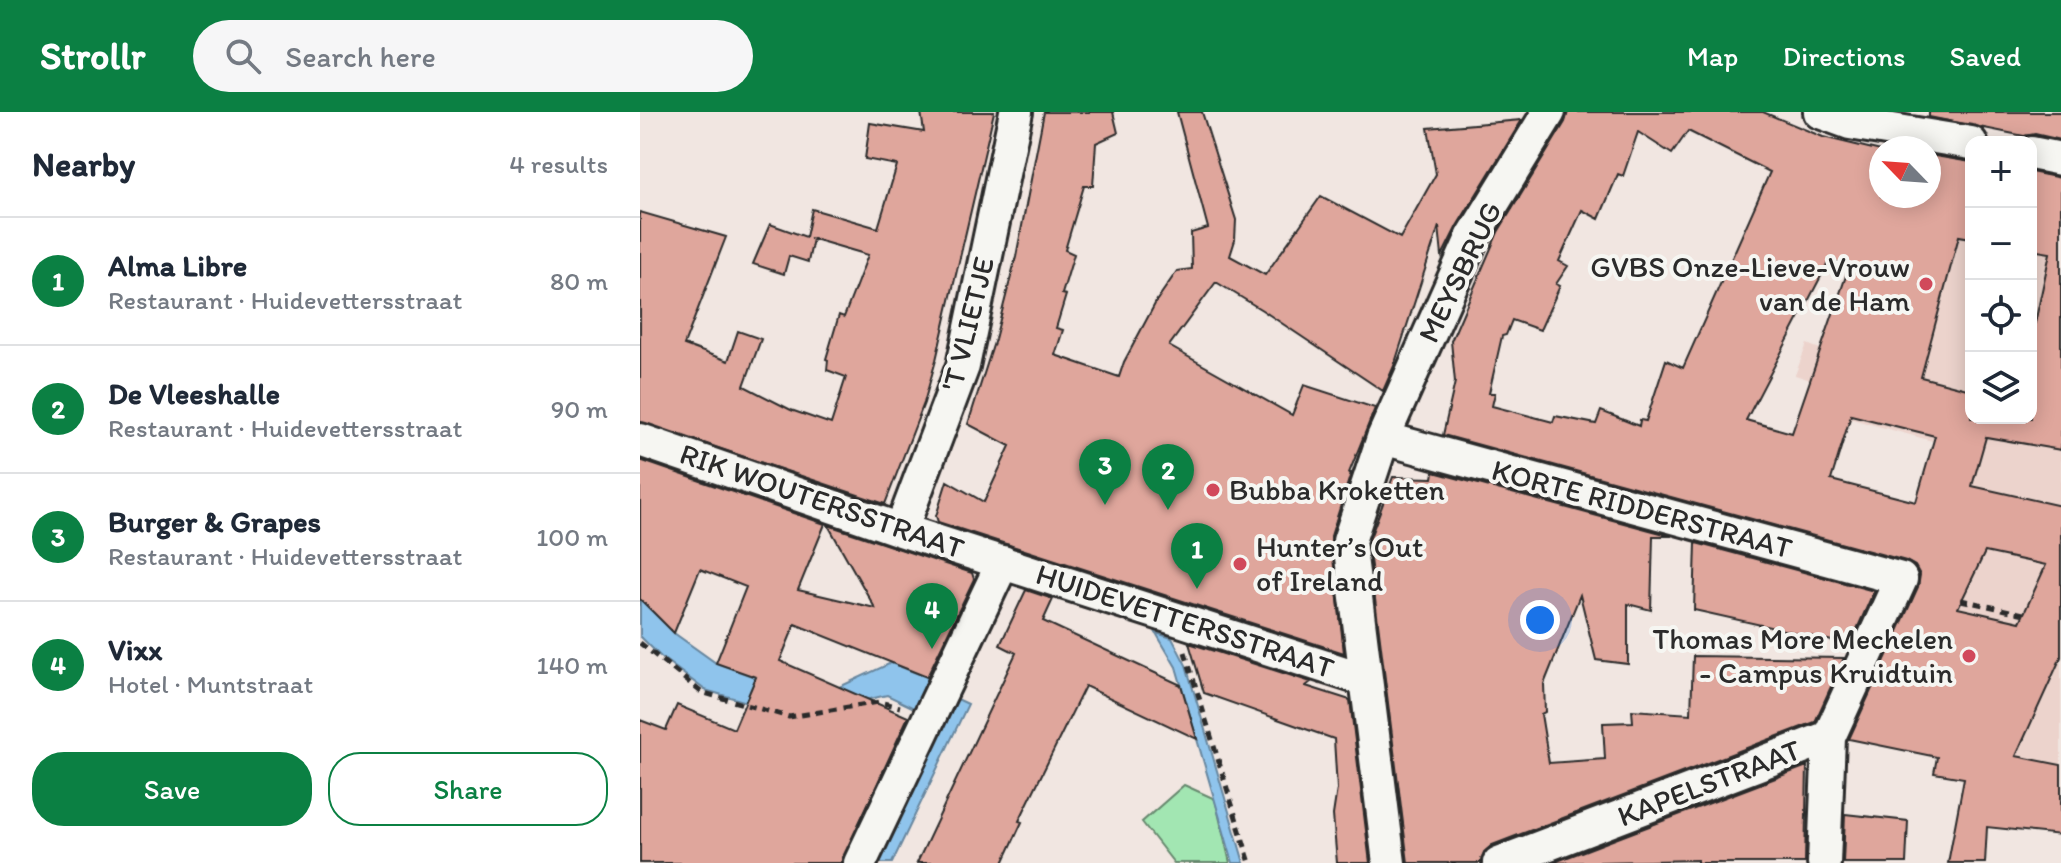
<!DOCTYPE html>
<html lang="en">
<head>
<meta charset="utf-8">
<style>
	body { margin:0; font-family:Itim,sans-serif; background:#f6f6f7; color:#1f2937 }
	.controls { position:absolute; right:24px; top:24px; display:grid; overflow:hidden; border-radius:16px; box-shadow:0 4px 20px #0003 }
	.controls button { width:72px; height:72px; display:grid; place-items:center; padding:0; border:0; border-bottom:2px solid #e0e1e3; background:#fff; color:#1f2937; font:40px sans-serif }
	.compass { position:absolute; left:1229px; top:24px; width:72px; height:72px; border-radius:50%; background:#fff; box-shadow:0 4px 20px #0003; rotate:295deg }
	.you { position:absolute; left:900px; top:508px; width:28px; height:28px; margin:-20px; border:6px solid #fff; border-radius:50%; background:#1a73e8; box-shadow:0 0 0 12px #1a73e833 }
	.badge { display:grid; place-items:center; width:52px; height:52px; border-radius:50%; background:#0b8043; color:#fff; font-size:26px; font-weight:700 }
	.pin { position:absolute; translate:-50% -66px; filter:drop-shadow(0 2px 4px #0008) }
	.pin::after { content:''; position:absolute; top:42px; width:28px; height:24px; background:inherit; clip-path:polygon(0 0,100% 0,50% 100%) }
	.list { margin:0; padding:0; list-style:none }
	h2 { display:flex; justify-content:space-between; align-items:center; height:104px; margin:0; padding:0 32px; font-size:34px }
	h2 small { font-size:26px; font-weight:400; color:#747a83 }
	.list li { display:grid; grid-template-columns:52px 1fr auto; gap:24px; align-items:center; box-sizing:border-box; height:128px; padding:0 32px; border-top:2px solid #e0e1e3 }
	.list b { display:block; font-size:30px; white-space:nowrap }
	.list p { margin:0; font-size:26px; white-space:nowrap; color:#747a83 }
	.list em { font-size:26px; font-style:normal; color:#747a83 }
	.actions { display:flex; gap:16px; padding:24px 32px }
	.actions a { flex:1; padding:18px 0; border:2px solid #0b8043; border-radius:32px; text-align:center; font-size:28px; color:#0b8043 }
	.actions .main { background:#0b8043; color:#fff }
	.icon { flex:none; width:44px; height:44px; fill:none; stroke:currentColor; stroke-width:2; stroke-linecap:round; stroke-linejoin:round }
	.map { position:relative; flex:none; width:1421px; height:751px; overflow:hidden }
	header { display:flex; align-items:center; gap:48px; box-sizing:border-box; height:112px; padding:0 40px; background:#0b8043; color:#fff }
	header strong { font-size:38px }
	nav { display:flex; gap:44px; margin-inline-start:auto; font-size:28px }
	.search { width:560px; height:72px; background:#f6f6f7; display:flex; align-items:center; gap:20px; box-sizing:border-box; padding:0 28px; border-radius:44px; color:#747a83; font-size:30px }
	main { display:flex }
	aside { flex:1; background:#fff }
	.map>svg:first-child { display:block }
</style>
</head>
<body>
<header>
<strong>Strollr</strong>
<div class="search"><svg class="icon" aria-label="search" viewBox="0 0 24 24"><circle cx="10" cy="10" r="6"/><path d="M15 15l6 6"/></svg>Search here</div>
<nav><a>Map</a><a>Directions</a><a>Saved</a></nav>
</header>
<main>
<aside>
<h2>Nearby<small>4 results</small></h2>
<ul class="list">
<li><span class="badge">1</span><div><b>Alma Libre</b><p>Restaurant · Huidevettersstraat</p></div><em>80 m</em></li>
<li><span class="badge">2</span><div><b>De Vleeshalle</b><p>Restaurant · Huidevettersstraat</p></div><em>90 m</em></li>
<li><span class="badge">3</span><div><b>Burger &amp; Grapes</b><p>Restaurant · Huidevettersstraat</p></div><em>100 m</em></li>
<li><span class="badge">4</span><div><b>Vixx</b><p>Hotel · Muntstraat</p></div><em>140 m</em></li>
</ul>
<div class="actions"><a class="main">Save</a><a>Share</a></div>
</aside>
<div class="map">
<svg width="1421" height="751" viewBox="0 0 1421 751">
	<rect width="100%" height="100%" fill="#f1e6e1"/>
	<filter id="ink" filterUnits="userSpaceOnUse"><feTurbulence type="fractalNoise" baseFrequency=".0125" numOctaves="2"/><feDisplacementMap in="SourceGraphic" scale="16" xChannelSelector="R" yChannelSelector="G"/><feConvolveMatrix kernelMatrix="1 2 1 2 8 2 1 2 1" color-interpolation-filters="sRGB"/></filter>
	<g filter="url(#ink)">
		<!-- built -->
		<path fill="#ecd3cc" d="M1331,52V306H1391V63L1421,69V723L1387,718L1315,714L1324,667L1294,661L1297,645L1201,626L1274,462L1336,341L1212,307L1209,309L1203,308L1213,282L1155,263L1167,232L1218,252L1289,84Z"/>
		<!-- green -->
		<path fill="#a2e6b2" stroke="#66886e" stroke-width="2" d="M544,673L575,687L590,751H534L502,710Z"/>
		<!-- water -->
		<path fill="#8fc4ec" stroke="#67879f" stroke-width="2" d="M0,487L34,521L76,551L148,577H195L251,551L289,566L274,596L247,583L199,594L132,597L65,578L21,545L0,524Z
			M516,521L532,526L546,553L604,751H593L536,555Z
			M311,584L328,592L252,751H232Z"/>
		<!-- building -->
		<path fill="#dfa69c" stroke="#2b2b2b" stroke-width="2" fill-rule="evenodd" d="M281,0H354L296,248L284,291L245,392L0,310V100L86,125L44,233L88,249L98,219L121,227L104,274L151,298L191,312L206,265L187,258L188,248L186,247L199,203L204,205L228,143L170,126L173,127L168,150L149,144L144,162L113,152L130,112L166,125L172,97L238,116L257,53L225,47L230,11L284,20Z
			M404,0H473L478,21L456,31L453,74H444L425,138L434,142L422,182L426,183L416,216L423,218L415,243L479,265L484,250L517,188L537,159L552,157L551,121L568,116L537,0H562L596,108L595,128L590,144L625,163L681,84L760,126L796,62L788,16L882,8L817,114L802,144L799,114L754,254L743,279L622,198L576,170L529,234L652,303L664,273L735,296L709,361H711L691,424L704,541L298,410L296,404L307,369L344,390L370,334L328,312L355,227L376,145Z
			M928,0H1123L1183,25L1241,39V84H1289V43L1331,50V126L1319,124L1281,265L1331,278V306H1391V230L1410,141L1391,138V60L1421,66V338L1346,325L1332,374L1421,394V545L1376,644L1421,653V723L1347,715L1345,751H1308L1324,666L1294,661L1297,645L1209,627L1278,475L1280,463L1275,454L1266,449L803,323L815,270L811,229L858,120L925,10ZM1048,19L1130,60L1043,256L1026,248L1006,309L1000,308L999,314L961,299L956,312L915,304L913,310L852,294L855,281H849L862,224L866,223L872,208L900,218L920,174L916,172L928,154L919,149L942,98L959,107L978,62L983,64L998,20L1032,42ZM1190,147L1209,155L1152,321L1106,308ZM1211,303L1295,324L1276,390L1191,368ZM1345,440L1406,453L1380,510L1318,496Z
			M1289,0H1421V28L1395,22L1384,24L1289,5Z
			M0,348L185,412L158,478L235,496L188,413L332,461L334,467L287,565L155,512L140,549L268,605L201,751H0V608L26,618L37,593L94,617L116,565L76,551L106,475L60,457L34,521L0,487Z
			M794,360L1032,424H1013L1011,498L988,492V552L956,548L940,483L904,572L905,600L901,602L909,651L965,647L963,611L993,610L992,598L1051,602L1053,544L1204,546L1175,610L852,733L844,740L840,751H768L728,431L753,365L793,366Z
			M1056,431L1234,479L1210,533L1054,498Z
			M386,478L413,487L403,509L541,573L557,627L445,574L379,709L382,710L363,751H277L376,541L360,533Z
			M549,531L671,570L666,574L710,588L730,751H697L693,703L697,677L694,627L564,581Z
			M1167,654L1165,751H1057V748L912,751Z
			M1205,702L1268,709L1266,751H1203Z"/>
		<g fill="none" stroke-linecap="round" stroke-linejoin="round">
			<!-- street casing -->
			<g stroke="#2b2b2b" stroke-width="38">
				<path id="street" d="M1180,0L1210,11L1331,31
					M1391,41L1421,47
					M743,326L1261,467L1189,625L1184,751
					M0,328L261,418L726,568
					M261,418L323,254L376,0
					M220,751L363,450
					M749,751L709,429L743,326L833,124L909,0
					M859,751L1189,625"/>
			</g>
			<!-- path -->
			<path stroke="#2b2b2b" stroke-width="5" stroke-dasharray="8 6" stroke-linecap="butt" d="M1321,488L1384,502
				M0,531L61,580L149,605L239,590L260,595
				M545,540L610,751"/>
			<!-- street -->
			<use href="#street" stroke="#f6f6f2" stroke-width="32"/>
		</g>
	</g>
	<!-- markers -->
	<g fill="#d1495b" stroke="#f6f6f2" stroke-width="3">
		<circle cx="1286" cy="172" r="8"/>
		<circle cx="573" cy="378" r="8"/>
		<circle cx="600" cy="452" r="8"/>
		<circle cx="1329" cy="544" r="8"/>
	</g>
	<g text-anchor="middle" stroke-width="8" stroke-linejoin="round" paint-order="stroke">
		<!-- poi labels -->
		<g font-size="30" fill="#2b2b2b" stroke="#f6f6f2" text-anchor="end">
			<text x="1270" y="165">GVBS Onze-Lieve-Vrouw<tspan x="1270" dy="34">van de Ham</tspan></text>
			<text x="589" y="388" text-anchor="start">Bubba Kroketten</text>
			<text x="616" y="445" text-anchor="start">Hunter’s Out<tspan x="616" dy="34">of Ireland</tspan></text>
			<text x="1313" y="537">Thomas More Mechelen<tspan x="1313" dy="34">- Campus Kruidtuin</tspan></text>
		</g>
		<!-- street labels -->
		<g font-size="30" fill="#2b2b2b" stroke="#f6f6f2">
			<text transform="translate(820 160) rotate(-64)" y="10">MEYSBRUG</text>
			<text transform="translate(328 212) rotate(-76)" y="10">'T VLIETJE</text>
			<text transform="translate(182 389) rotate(19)" y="10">RIK WOUTERSSTRAAT</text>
			<text transform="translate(1002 397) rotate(15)" y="10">KORTE RIDDERSTRAAT</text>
			<text transform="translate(545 509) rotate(18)" y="10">HUIDEVETTERSSTRAAT</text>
			<text transform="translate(1069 671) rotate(-21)" y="10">KAPELSTRAAT</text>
		</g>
	</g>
</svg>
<div class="controls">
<button>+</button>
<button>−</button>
<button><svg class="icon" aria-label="locate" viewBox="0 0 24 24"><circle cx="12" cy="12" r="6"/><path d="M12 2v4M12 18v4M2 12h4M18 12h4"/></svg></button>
<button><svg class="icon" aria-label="layers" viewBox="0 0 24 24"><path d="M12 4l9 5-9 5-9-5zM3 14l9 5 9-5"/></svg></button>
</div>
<svg class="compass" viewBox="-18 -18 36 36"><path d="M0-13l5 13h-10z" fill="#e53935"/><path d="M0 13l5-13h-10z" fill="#747a83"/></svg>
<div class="you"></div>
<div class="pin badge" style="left:557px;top:477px">1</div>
<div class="pin badge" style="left:528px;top:398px">2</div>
<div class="pin badge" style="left:465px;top:393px">3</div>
<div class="pin badge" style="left:292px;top:537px">4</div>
</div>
</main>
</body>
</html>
